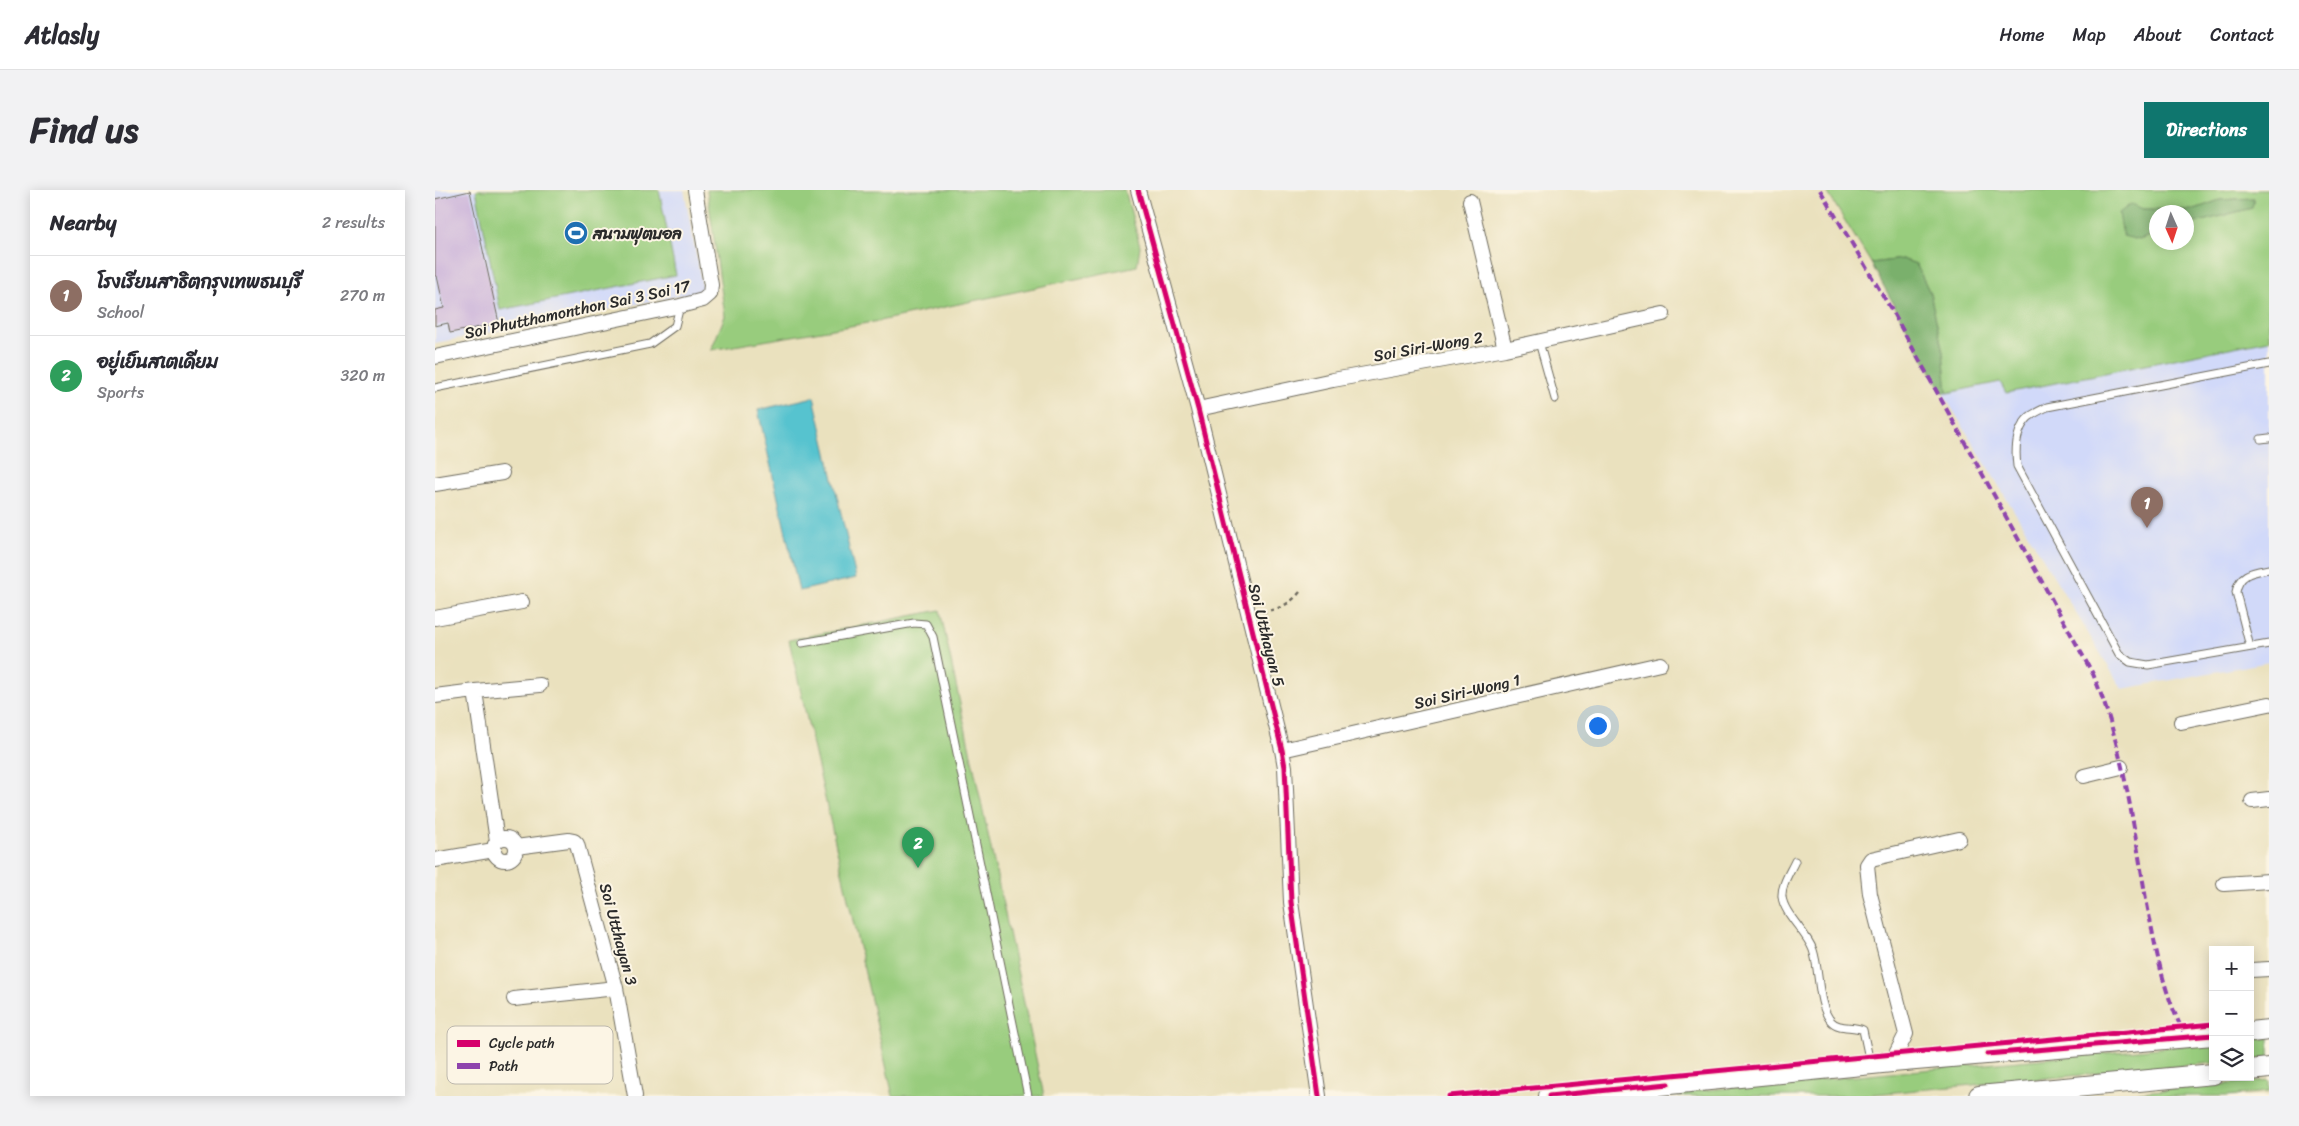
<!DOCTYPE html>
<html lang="en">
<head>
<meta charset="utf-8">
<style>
	body { margin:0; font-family:Sriracha,"Playpen Sans Thai",sans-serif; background:#f2f2f3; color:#2b2b33 }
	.controls { position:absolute; right:15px; bottom:15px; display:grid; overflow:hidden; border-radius:0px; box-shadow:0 2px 12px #0003 }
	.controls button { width:45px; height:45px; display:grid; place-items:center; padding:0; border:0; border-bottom:1px solid #e1e1e2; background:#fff; color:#2b2b33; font:25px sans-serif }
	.compass { position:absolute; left:1714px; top:15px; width:45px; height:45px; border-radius:50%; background:#fff; box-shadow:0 2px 12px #0003; rotate:177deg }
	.you { position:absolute; left:1162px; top:535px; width:18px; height:18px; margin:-12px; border:4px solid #fff; border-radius:50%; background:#1a73e8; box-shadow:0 0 0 8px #1a73e833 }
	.badge { display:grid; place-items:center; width:32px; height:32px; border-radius:50%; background:#0f766e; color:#fff; font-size:16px; font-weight:700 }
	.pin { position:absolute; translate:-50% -41px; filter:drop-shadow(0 1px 2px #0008) }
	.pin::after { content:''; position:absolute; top:26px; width:18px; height:15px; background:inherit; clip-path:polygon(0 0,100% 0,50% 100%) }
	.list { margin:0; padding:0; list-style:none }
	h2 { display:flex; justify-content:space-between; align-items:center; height:65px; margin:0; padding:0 20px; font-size:21px }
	h2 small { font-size:16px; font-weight:400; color:#7c7c81 }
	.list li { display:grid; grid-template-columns:32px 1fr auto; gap:15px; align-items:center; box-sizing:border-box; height:80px; padding:0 20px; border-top:1px solid #e1e1e2 }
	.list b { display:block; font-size:19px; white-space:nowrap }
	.list p { margin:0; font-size:16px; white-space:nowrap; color:#7c7c81 }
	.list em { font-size:16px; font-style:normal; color:#7c7c81 }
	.icon { flex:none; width:28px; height:28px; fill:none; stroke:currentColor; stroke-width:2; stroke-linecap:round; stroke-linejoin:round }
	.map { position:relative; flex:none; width:1834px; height:906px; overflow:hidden; border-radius:0px }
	header { display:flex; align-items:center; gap:30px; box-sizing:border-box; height:70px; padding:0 25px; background:#fff; border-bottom:1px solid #e1e1e2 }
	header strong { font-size:24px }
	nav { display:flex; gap:28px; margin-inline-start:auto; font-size:18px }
	.intro { display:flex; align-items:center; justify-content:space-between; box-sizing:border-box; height:120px; padding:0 30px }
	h1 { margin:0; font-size:35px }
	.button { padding:12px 22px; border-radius:0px; background:#0f766e; color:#fff; font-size:18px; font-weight:700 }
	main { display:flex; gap:30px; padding:0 30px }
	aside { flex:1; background:#fff; border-radius:0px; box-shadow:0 2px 12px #0003 }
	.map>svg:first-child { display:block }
</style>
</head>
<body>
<header>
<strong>Atlasly</strong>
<nav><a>Home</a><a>Map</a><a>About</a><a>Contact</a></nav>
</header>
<div class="intro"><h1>Find us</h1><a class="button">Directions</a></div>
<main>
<aside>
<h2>Nearby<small>2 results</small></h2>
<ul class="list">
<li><span class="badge" style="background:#8d6e63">1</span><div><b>โรงเรียนสาธิตกรุงเทพธนบุรี</b><p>School</p></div><em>270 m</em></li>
<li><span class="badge" style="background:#2e9e5b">2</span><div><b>อยู่เย็นสเตเดียม</b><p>Sports</p></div><em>320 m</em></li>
</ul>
</aside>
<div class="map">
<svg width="1834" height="906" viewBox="0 0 1834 906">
	<rect width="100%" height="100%" fill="#fcf5e5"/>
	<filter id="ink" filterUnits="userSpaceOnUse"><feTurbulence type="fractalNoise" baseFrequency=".02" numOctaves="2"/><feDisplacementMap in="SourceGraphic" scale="10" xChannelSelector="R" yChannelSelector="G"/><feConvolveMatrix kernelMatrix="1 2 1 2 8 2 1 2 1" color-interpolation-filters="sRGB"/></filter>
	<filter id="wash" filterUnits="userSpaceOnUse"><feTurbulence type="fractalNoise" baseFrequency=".0096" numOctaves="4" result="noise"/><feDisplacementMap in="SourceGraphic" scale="20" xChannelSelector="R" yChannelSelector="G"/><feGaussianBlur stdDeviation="1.12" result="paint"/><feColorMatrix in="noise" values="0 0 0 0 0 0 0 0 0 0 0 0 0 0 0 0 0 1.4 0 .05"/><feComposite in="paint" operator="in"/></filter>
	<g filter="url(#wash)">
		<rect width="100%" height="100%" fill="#eae1be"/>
		<!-- built -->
		<path fill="#d1d9f9" d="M0,0H249L268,101L0,153Z
			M1834,140V472L1687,499L1507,202L1512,203Z"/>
		<!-- green -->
		<path fill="#98cc7d" stroke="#627c54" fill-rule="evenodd" d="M41,0H224L241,85L65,120Z
			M272,0H690L705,56L702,76L444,131L276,160L290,126Z
			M1391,0H1834V150L1571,203L1565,192L1512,203L1508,162L1495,103L1481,74L1467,69L1436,73ZM1819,8L1816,18L1752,35V52H1722L1721,44L1704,50L1708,19L1757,20L1785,10Z
			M505,420L609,906H458L354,450Z
			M1834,848V868L1815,870V849Z
			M1778,853V873L1417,906H1207Z
			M1834,890V902L1791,906H1664Z"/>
		<!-- forest -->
		<path fill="#7ab06c" stroke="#526e4c" d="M1819,8L1817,18L1752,35V22H1722L1721,44L1704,50L1688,46L1684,23L1696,14L1708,19L1757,20L1785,10Z
			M1467,69L1481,74L1495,103L1508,162L1512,203L1507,202L1436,73Z"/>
		<!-- water -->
		<path fill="#57c3cf" stroke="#41777d" d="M379,207L421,388L364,401L323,220Z"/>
		<g id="blocks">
			<!-- building -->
			<path fill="#cab2da" d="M35,1L64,133L15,143L13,133L0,136V120L9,118L2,86H0V9Z"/>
		</g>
	</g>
	<g filter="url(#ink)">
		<use href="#blocks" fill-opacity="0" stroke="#6e6b5e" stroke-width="1"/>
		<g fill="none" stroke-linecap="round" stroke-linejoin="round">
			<!-- lane casing -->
			<g stroke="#6e6b5e" stroke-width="9">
				<path id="lane" d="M1104,152L1120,209
					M1834,174L1612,217C1606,220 1599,223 1594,227C1581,239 1580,260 1582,276L1684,464L1695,472L1713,475L1834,454
					M0,198L215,154L240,136L245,116
					M1826,249L1834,248
					M367,453L479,433L491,434L498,447L593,906
					M1815,457L1801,402C1804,383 1818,382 1834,379
					M1360,671C1355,682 1346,695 1347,707C1349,724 1372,743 1378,760C1385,780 1382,815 1396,831C1404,840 1418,835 1428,840L1435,873"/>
			</g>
			<!-- street casing -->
			<g stroke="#6e6b5e" stroke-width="16">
				<path id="street" d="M703,0L763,219L847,560L850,577L856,712L884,906
					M1035,11L1070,159
					M0,167L245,116L268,110L275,104L276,95L260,0
					M763,219L898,190L1070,159L1228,124
					M0,294L67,283
					M0,428L87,412
					M40,501L105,495
					M0,506L40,501L62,651
					M1746,532L1834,514
					M847,560L1225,474
					M1649,586L1686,577
					M1817,611L1834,609
					M59 659a11 11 0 1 1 22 0a11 11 0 1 1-22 0Z
					M81,657L134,650L139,651L142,654L181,798L200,906
					M0,670L59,660
					M1789,694L1834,691
					M1816,780L1834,779
					M79,809L181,798
					M1457,872L1471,844L1435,704L1432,675L1436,669L1524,649"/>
			</g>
			<!-- secondary casing -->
			<g stroke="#6e6b5e" stroke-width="22">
				<path id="secondary" d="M1815,842L1834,840
					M1815,880L1834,878
					M1114,906L1457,872L1778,845
					M1544,906L1778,884"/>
			</g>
			<!-- path -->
			<path stroke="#6e6b5e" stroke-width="2.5" stroke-dasharray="4 4" stroke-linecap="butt" d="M827,422C844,419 854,415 865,402"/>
			<!-- lane -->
			<use href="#lane" stroke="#fff" stroke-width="7"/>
			<!-- street -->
			<use href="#street" stroke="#fff" stroke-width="14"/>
			<!-- secondary -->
			<use href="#secondary" stroke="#fff" stroke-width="20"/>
			<!-- quiet -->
			<path stroke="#8e44ad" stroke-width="4" stroke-dasharray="8 4" stroke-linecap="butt" d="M1385,0L1456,119L1658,484C1688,555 1698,633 1711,709C1720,754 1727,800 1748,841"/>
			<!-- cycleway casing -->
			<g stroke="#fcf5e5" stroke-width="8">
				<path id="cycleway" d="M703,0L763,219L847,560L850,577L856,712L884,906
					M1552,864L1778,845
					M1014,906L1778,834
					M1114,906L1233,894"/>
			</g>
			<!-- cycleway -->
			<use href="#cycleway" stroke="#d6006c" stroke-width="5"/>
		</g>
	</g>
	<!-- icons -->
	<defs>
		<g id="stadium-disc" transform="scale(1.25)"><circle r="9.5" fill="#1f6fb2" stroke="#fcf5e5"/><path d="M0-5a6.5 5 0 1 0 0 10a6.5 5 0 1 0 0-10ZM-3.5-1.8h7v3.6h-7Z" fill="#fff"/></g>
	</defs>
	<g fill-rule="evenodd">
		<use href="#stadium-disc" x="141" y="43"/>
	</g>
	<g text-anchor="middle" stroke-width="4" stroke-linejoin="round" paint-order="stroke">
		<!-- poi labels -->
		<g font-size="16" font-weight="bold" fill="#2b2b2b" stroke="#fcf5e5" text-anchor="start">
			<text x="158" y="49">สนามฟุตบอล</text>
		</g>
		<!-- street labels -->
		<g font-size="16" fill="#2b2b2b" stroke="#fcf5e5">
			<text transform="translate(142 119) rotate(-12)" y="6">Soi Phutthamonthon Sai 3 Soi 17</text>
			<text transform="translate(993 156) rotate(-10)" y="6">Soi Siri-Wong 2</text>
			<text transform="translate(832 445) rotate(76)" y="6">Soi Utthayan 5</text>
			<text transform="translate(1032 501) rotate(-13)" y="6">Soi Siri-Wong 1</text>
			<text transform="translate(184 744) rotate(75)" y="6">Soi Utthayan 3</text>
		</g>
	</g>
	<!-- legend -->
	<rect x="12" y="836" width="166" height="58" rx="8" fill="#fcf5e5" stroke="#bdb8ad" stroke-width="1"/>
	<rect x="22" y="850" width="23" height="7" fill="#d6006c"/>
	<rect x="22" y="873" width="23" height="6" fill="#8e44ad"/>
	<g font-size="14" fill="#2b2b2b">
		<text x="54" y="858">Cycle path</text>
		<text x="54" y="881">Path</text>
	</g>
</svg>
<div class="controls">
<button>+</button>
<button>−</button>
<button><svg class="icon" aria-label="layers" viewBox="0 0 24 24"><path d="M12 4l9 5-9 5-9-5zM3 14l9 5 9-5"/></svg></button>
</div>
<svg class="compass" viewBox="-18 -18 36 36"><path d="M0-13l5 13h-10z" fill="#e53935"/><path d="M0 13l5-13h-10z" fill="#7c7c81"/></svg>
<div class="you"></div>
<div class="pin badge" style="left:1712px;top:338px;background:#8d6e63">1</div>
<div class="pin badge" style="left:483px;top:678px;background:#2e9e5b">2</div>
</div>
</main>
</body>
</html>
